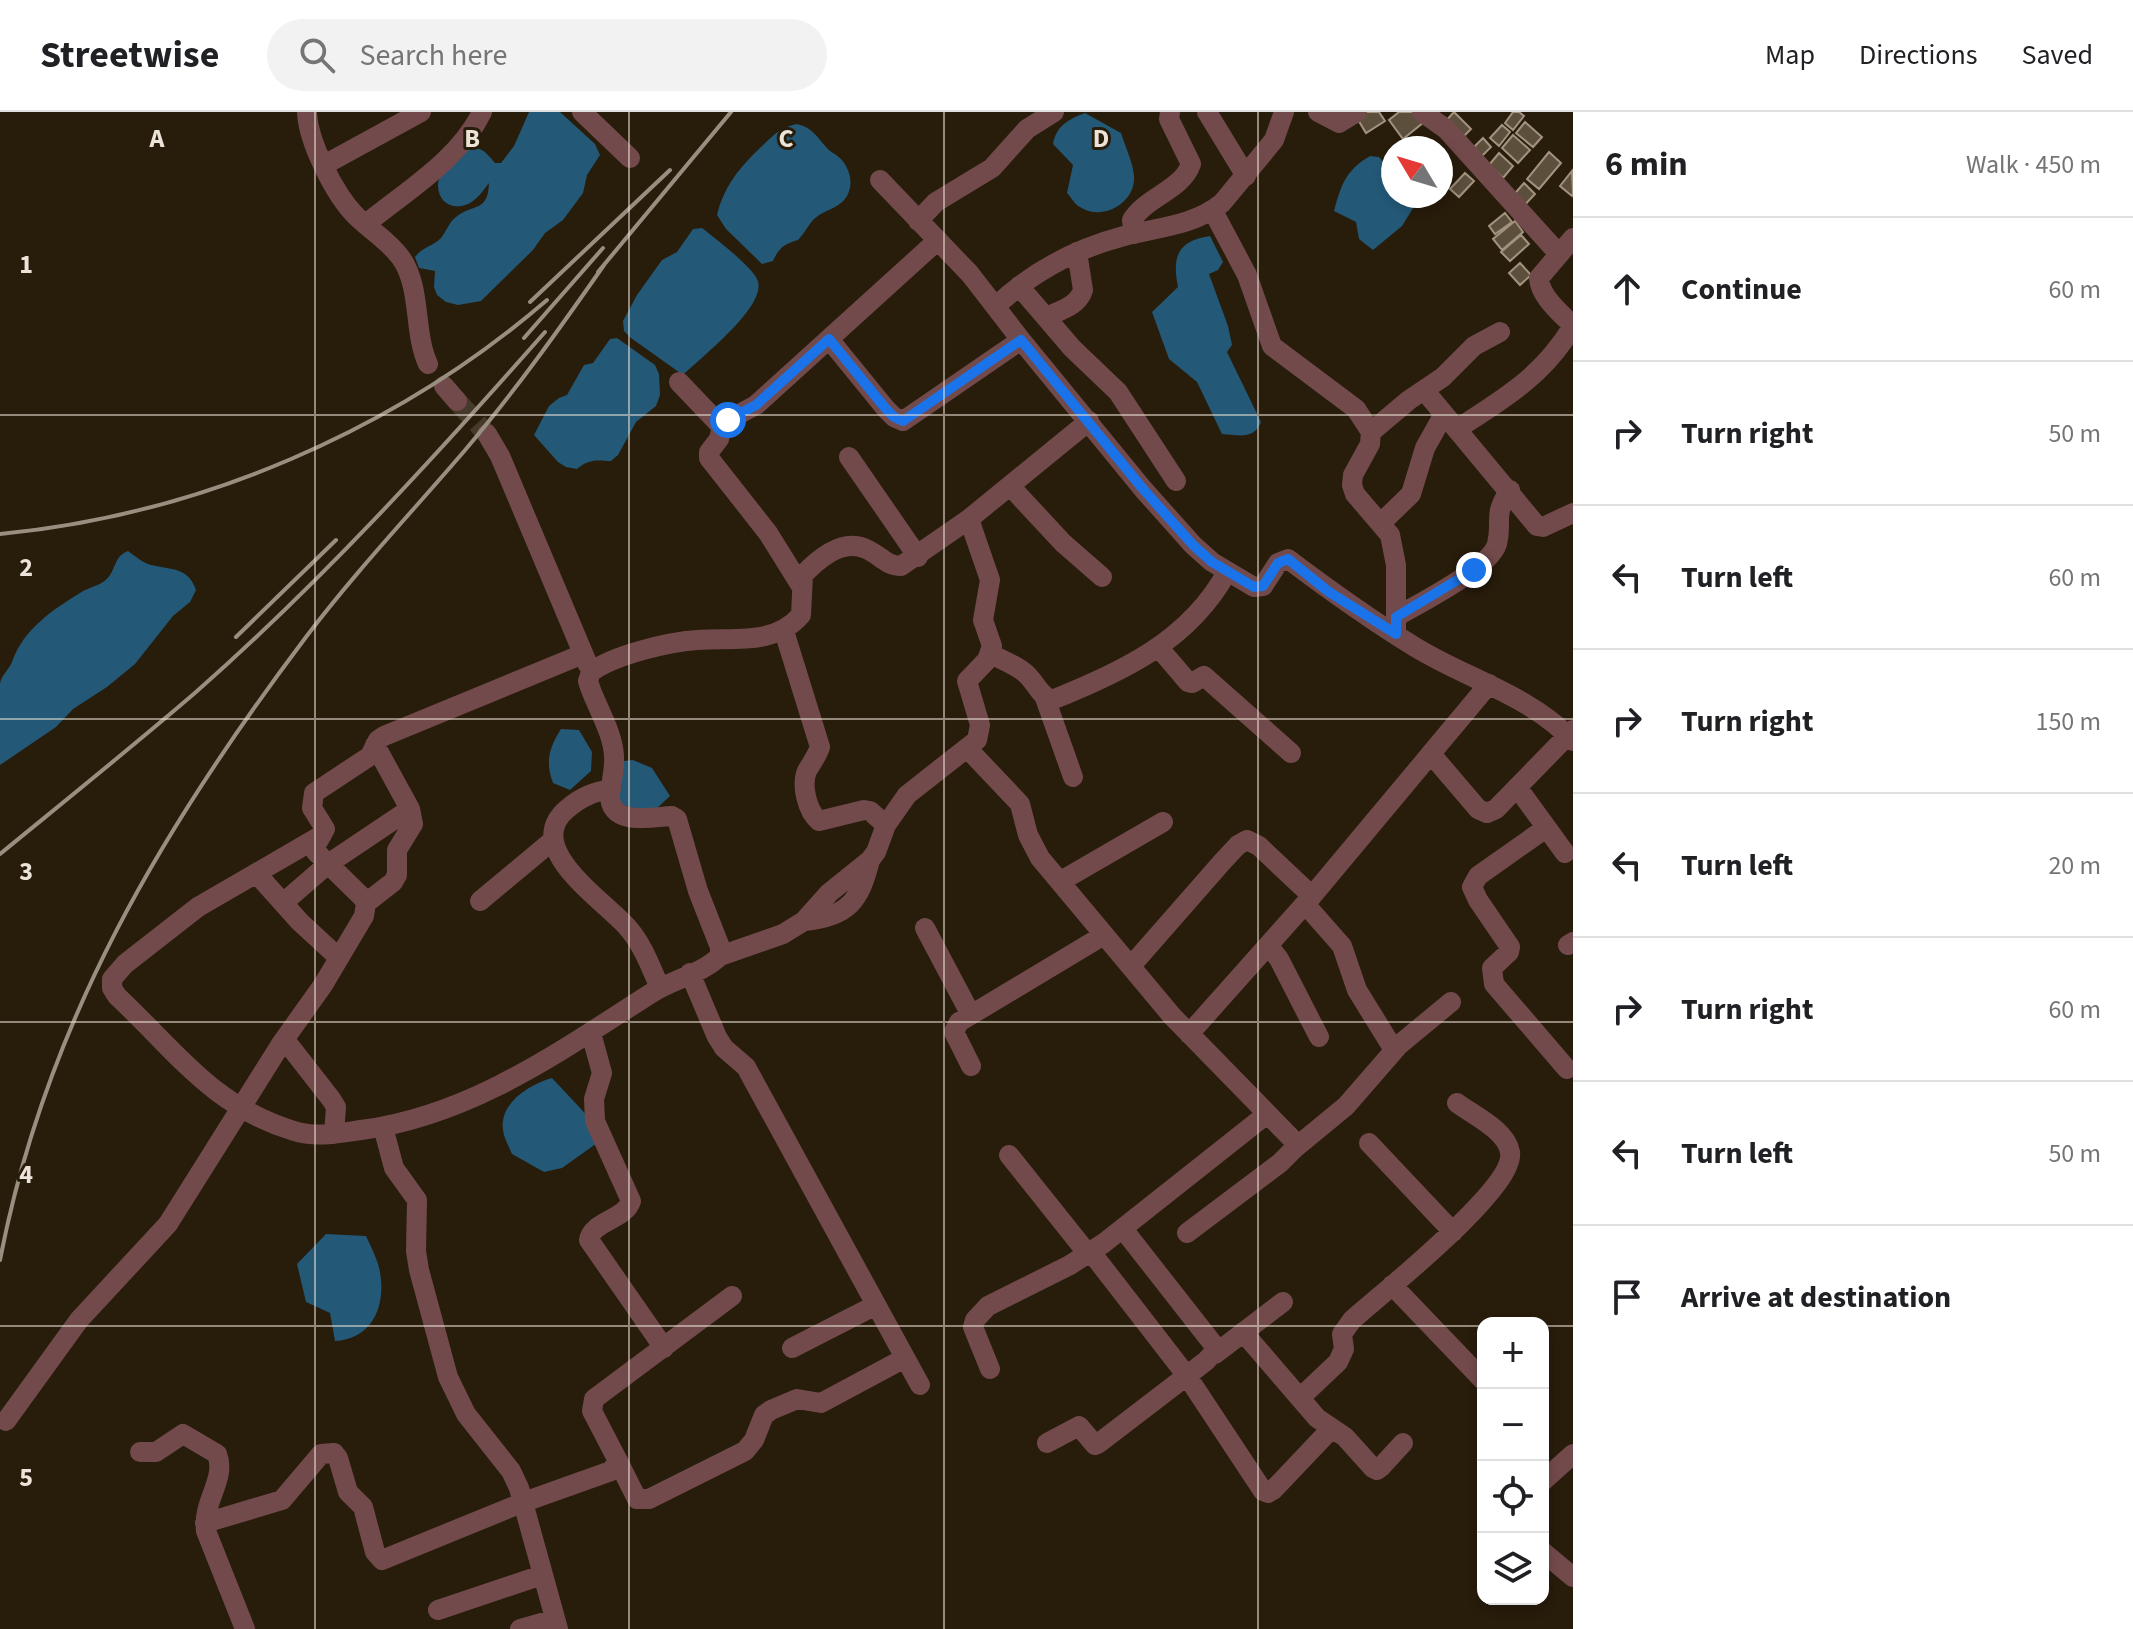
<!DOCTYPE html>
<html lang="en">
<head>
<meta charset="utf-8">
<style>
	body { margin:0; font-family:"Source Sans 3",sans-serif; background:#f2f2f2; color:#202124 }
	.controls { position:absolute; right:24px; bottom:24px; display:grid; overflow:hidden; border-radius:16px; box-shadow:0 4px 12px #0003 }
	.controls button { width:72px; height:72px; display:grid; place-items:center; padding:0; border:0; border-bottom:2px solid #e0e0e0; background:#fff; color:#202124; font:40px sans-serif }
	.compass { position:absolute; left:1381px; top:24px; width:72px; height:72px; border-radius:50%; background:#fff; box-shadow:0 4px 12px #0003; rotate:308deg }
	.stop { position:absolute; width:24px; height:24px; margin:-18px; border:6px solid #1a73e8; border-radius:50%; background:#fff }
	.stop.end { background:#1a73e8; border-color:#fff; box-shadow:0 2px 8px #0008 }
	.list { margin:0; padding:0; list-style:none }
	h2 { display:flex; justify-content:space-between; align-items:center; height:104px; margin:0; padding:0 32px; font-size:34px }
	h2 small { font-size:26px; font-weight:400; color:#757577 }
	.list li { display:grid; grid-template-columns:52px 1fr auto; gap:24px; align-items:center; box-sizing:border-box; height:144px; padding:0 32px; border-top:2px solid #e0e0e0 }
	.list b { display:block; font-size:30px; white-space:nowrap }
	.list em { font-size:26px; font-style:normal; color:#757577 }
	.icon { flex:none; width:44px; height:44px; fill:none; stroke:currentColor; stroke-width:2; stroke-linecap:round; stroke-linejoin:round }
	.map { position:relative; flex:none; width:1573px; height:1517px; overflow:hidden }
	header { display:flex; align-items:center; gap:48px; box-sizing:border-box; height:112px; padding:0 40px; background:#fff; border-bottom:2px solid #e0e0e0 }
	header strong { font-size:38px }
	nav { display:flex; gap:44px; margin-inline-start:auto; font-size:28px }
	.search { width:560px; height:72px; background:#f2f2f2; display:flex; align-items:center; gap:20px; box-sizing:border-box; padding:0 28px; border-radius:44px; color:#757577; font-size:30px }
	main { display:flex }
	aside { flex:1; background:#fff }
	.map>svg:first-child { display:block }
</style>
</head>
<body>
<header>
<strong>Streetwise</strong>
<div class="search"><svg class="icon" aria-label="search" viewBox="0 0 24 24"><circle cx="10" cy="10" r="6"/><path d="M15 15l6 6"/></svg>Search here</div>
<nav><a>Map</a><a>Directions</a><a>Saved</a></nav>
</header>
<main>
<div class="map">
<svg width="1573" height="1517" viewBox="0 0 1573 1517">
	<rect width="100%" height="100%" fill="#281c0b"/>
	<!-- water -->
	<path fill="#235876" d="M529,0H560L595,32L600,43L587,63L583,81L563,108L545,121L533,138L481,189L458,193L446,190L437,183L434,175L435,159L419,156L415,145C421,136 433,134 441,126C446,120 449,110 456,105C473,91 488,101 489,71C485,76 480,84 473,89C458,100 438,94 438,73C438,60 462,35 476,36C484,37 490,45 495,51H501L514,34Z
		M1085,1L1121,21C1125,34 1133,50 1134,64C1136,91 1102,110 1080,95C1075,93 1071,85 1067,81L1073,53L1053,32C1056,14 1069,7 1085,1Z
		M797,12C812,15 817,25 826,35C830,40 836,42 841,47C855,63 854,85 835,95C827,99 819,102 813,108C807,115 804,122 798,128C784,132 779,136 773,149L762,152L726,117L717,103C724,74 740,55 761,35C774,23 779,16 797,12Z
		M1370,44L1379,45L1393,60V84H1415L1418,88L1402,114L1373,138L1359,127L1356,110L1334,99C1341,73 1346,58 1370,44Z
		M702,116C715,126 751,154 757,167C770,192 700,246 683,263L631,226L624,219L623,209L637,183L662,148L677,140L693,117Z
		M1210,124L1223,150L1218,158L1209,162L1228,214L1232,233L1227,240L1261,310C1254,328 1239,323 1222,322L1197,270L1169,247L1152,200L1178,175C1172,145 1177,129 1210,124Z
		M617,226L655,253L659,262L660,283L656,294L636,310L618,343L611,349C597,348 588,347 577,357L566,355L558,350L534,323L549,294L559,286L567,283L584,253L593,251L610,227Z
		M128,439C135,444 143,451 151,453C172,458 188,455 196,478L190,490L173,504L135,552L107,575L73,597L56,615L0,653C0,626 0,598 0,572C1,563 9,558 12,550C23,518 52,498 80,481C87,476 95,475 103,470C117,461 112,445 128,439Z
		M561,617L579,618L592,640L591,659L570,678L553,671C545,650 549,636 561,617Z
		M633,648L652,656L670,684L653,700C636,698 618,696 611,678L624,649Z
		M552,966L595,1012L600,1029L562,1056L544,1060L512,1042C509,1035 504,1026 503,1018C499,991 530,972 552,966Z
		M326,1122L366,1124C371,1135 378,1148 380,1160C386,1193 373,1227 335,1229L330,1201L306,1190L297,1152Z"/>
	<!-- building -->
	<path fill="#5c4f3c" stroke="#a2937e" stroke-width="2" d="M1366,0H1379L1385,9L1366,21L1357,6Z
		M1399,0H1416L1424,10L1403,27L1389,8Z
		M1454,0L1471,17L1461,27L1444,11Z
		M1513,0H1519L1524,4L1513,18L1505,11Z
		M1525,10L1542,25L1533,35L1516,21Z
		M1502,13L1510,20L1499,34L1490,26Z
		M1513,23L1530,38L1518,51L1502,36Z
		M1483,26L1491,35L1481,45L1472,37Z
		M1549,40L1561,51L1539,77L1527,67Z
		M1499,41L1513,54L1503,66L1489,53Z
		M1572,59L1573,82L1572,84L1560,74Z
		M1465,61L1474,69L1459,85L1450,77Z
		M1524,71L1535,82L1521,97L1510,87Z
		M1505,101L1512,110L1495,122L1489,114Z
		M1515,109L1523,120L1502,138L1493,127Z
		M1521,123L1529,132L1510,149L1501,140Z
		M1520,151L1531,163L1520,173L1509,161Z"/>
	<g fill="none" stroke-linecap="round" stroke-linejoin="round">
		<!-- minor-tunnel -->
		<path stroke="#453a2a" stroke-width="20" stroke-dasharray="20 10" stroke-linecap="butt" d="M457,289L487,322"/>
		<!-- minor -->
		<path stroke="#734a4b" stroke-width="20" d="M307,0C308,30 335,83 356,104C371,119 388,128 401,146C422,176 413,220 428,252
			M582,0L630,46
			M1207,0L1246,64
			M1318,0L1339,11L1357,0
			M1422,0L1446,17L1558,141
			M324,53L421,0
			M880,68L970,162L1021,228L1143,377L1193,433L1212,450L1254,475L1263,474L1278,451L1288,447C1329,478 1371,508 1415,535C1467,567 1530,583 1573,629
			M1213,99L1247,163L1272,234L1356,297L1371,320L1370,332L1353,363L1352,373L1355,382L1390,423L1396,453V522
			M918,109L936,90L992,56L1027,17L1054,0
			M366,112C406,79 459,48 482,0
			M1134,122L1132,108C1146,85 1182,78 1191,52L1169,7L1170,0
			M1573,126L1539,166C1540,185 1561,201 1573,214
			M1019,174L1072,236L1118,280L1176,369
			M996,194C1033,159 1075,137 1124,124C1159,115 1193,114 1222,91L1274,28L1284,0
			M1046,205C1061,198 1078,194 1083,178L1077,140
			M829,227L886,297L894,305L903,309L1021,228
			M679,270L722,315L719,327L709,340V346L768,421L801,474
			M444,274L457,289
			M1424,278L1537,414L1543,415L1573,401
			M722,315L728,308L756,293L938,128
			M1457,317C1505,286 1543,264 1573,214
			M1371,320L1409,288L1443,265L1474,234L1500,220
			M487,322L500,344L588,553
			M849,345L918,445
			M1010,374L1063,431L1102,465
			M1382,410L1411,382L1425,336L1444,302
			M1396,505C1418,492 1490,456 1497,432C1503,408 1492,404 1510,378
			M784,519L820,635C817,644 812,650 807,659C801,673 807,699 819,709L864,698L870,699L886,713
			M1159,536L1188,570L1192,571L1204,564L1291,641
			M991,542C1002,548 1016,553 1025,561C1036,570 1039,584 1052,588C1122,560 1189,529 1227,460
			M1045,586L1073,665
			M968,637L1020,692L1028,723L1040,746L1172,904L1295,1030V1036L1280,1051L1187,1121
			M1431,642L1478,697L1487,701L1496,697L1573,618
			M1517,675L1565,741
			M611,677C593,680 581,685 567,697C521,736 604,788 628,816C643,833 651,856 660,876
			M1546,716L1478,764L1472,775L1478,788L1510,835L1509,840L1492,856L1494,872L1567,957
			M322,723L198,795L125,852L112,867V876L117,884C177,940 212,994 294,1019C316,1026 339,1021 361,1018C470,1004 559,940 650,882C671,868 702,862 720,844V835L698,779L677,707L672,704C652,705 609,715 610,682C611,670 615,657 614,644C613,622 599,599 591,578L588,569L591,560C614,543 668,530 697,528C734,525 774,534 801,503L803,463C818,447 843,426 866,437C879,442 886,454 901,454L969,407L1089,309
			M256,761L300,810L339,846
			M1061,769L1163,710
			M480,789L552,729
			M283,791L328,752L410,697
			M366,791L393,770L397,763V738L413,712L410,697L375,633
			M1305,792L1342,834L1357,878L1394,938
			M804,809C848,805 860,789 870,748
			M925,816L971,903
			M1568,833L1573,830
			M1269,834L1279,847L1319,925
			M720,844L783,822L804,809L829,781L870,748L876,740L886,713L907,683L977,628L980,613L967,569L987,548L992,534L983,508L990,468L969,407
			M1131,854L1223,749L1238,733L1247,728L1259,734L1312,784
			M690,861L717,925L724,936L746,955L920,1273
			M591,921L602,961L594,987L595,1009L631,1089C625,1108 592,1109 589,1128L664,1236
			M1189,922L1312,784L1489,572
			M285,928L331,987L336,995L334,1022
			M971,954L954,920L959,910L1104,823
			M383,1015L394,1056L417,1088L416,1139L419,1158L448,1265L466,1302L511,1359L519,1376L558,1517
			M1369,1031L1453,1120
			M1295,1036L1346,994L1399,933L1451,890
			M1009,1043L1088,1142
			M1091,1140L1187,1264L1263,1379L1268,1381L1273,1378L1331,1317
			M1392,1173L1483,1268
			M1243,1220L1317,1306L1345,1325L1373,1356L1377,1358L1381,1355L1403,1331
			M792,1236L876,1193
			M1215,1242L1283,1190
			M990,1257L973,1215L975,1208L988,1194L1070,1153L1104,1131L1267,1002
			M1300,1286L1338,1250L1344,1237L1342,1222L1352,1208C1381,1182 1516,1076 1510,1040C1506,1018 1473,1003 1457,991
			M6,1309L79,1208L168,1112L281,932L323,873L364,804L366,791L362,785L316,740L315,735L325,717L312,696L314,681L370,644L378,628L384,624L583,542
			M1047,1331L1079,1314L1095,1333L1099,1331L1206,1249L1217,1237L1123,1117
			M140,1340H156L183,1322L217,1342C227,1367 202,1389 206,1419L245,1517
			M618,1349L637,1387H649L745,1339L754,1328L764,1303L771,1298L797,1287L821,1291L905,1246
			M1543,1369L1573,1342
			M205,1411L282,1388L321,1342L334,1341L338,1346L348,1380L363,1395L375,1440L382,1448L524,1390L611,1359L618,1349L592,1299L594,1287L732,1184
			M1543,1440L1573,1465
			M438,1498L542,1463
			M520,1517L555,1507"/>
		<!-- rail -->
		<path stroke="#998f81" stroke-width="4" d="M598,160L731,0
			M530,190L670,58
			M524,226L603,136
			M0,422C199,403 395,319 547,188
			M236,525L336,428
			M0,742C66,688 132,635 196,580C321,470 435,345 545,220
			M0,1148C46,910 162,716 306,525C356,459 413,399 466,337C516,278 560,216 604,153"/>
	</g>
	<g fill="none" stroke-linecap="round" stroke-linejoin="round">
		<!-- route -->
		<path stroke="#1a73e8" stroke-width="10" d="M728,308L756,293L829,227L886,297L894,305L903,309L1021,228L1143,377L1193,433L1212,450L1254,475L1263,474L1278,451L1288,447L1329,480L1396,522V505L1474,458"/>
	</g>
	<!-- grid -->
	<path fill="none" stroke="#ece4d9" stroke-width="2" stroke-opacity="0.55" d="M315,0V1517M629,0V1517M944,0V1517M1258,0V1517M0,303H1573M0,607H1573M0,910H1573M0,1214H1483M1543,1214H1573"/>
	<g font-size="26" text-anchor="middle" font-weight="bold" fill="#ece4d9" stroke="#281c0b" stroke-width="6" stroke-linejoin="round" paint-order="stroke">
		<text x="157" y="35">A</text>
		<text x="472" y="35">B</text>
		<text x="786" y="35">C</text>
		<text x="1101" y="35">D</text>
		<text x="26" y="161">1</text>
		<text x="26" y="464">2</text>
		<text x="26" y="768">3</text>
		<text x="26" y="1071">4</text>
		<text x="26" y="1374">5</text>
	</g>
</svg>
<div class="controls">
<button>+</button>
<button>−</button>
<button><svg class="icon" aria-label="locate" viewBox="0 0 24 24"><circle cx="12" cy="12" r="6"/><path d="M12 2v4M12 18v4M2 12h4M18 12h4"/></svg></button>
<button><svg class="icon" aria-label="layers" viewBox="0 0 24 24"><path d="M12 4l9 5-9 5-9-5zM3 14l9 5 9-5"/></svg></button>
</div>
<svg class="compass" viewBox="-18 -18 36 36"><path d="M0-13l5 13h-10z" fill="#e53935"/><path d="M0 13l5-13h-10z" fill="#757577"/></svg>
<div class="stop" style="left:728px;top:308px"></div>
<div class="stop end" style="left:1474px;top:458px"></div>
</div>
<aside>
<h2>6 min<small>Walk · 450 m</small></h2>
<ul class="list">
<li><svg class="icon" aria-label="ahead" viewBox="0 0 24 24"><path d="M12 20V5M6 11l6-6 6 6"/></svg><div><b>Continue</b></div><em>60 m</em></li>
<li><svg class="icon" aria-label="right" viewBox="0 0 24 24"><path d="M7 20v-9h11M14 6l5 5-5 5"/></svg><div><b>Turn right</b></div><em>50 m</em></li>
<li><svg class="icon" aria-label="left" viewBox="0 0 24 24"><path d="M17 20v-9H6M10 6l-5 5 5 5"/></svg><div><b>Turn left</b></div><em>60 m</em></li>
<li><svg class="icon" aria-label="right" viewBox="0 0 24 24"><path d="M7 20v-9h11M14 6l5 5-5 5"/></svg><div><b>Turn right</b></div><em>150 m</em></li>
<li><svg class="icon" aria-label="left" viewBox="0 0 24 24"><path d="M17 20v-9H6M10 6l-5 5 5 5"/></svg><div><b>Turn left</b></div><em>20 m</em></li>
<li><svg class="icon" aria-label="right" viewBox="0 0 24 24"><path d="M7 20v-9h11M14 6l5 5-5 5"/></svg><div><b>Turn right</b></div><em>60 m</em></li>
<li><svg class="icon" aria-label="left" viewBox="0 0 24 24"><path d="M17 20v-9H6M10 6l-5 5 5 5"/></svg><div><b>Turn left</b></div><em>50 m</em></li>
<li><svg class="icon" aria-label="arrive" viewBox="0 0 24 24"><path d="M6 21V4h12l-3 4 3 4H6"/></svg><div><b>Arrive at destination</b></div></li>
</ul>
</aside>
</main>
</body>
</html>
